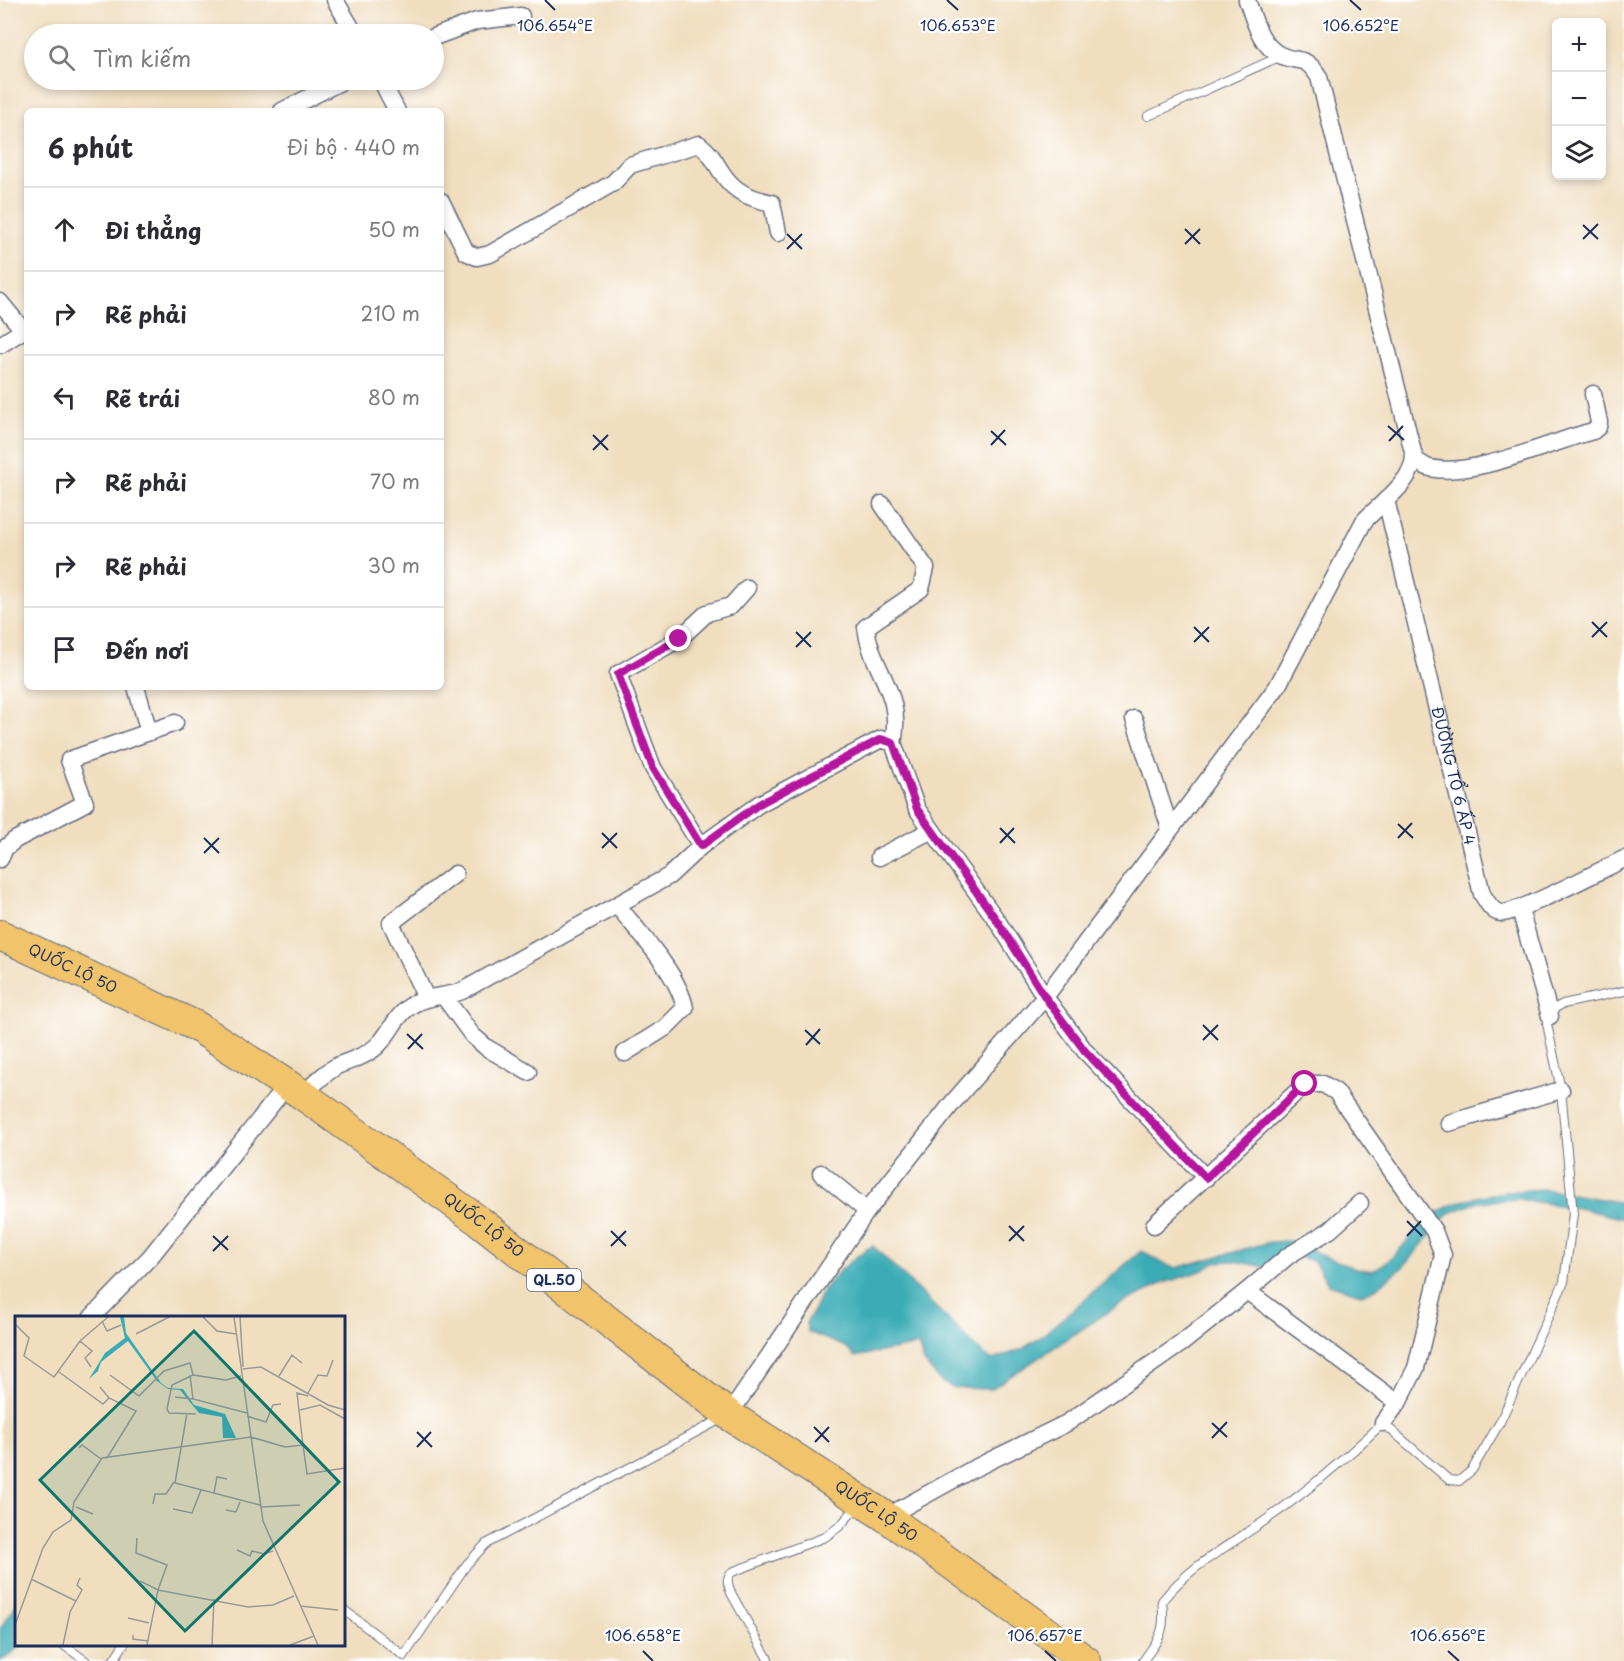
<!DOCTYPE html>
<html lang="vi">
<head>
<meta charset="utf-8">
<style>
	body { margin:0; font-family:"Playpen Sans",sans-serif; background:#f7f7f7; color:#2b2b33 }
	.controls { position:absolute; right:18px; top:18px; display:grid; overflow:hidden; border-radius:9px; box-shadow:0 3px 9px #0003 }
	.controls button { width:54px; height:54px; display:grid; place-items:center; padding:0; border:0; border-bottom:2px solid #e1e1e2; background:#fff; color:#2b2b33; font:30px sans-serif }
	.stop { position:absolute; width:18px; height:18px; margin:-14px; border:4px solid #b5179e; border-radius:50%; background:#fff }
	.stop.end { background:#b5179e; border-color:#fff; box-shadow:0 2px 6px #0008 }
	.list { margin:0; padding:0; list-style:none }
	h2 { display:flex; justify-content:space-between; align-items:center; height:78px; margin:0; padding:0 24px; font-size:26px }
	h2 small { font-size:20px; font-weight:400; color:#7c7c81 }
	.list li { display:grid; grid-template-columns:39px 1fr auto; gap:18px; align-items:center; box-sizing:border-box; height:84px; padding:0 24px; border-top:2px solid #e1e1e2 }
	.list b { display:block; font-size:22px; white-space:nowrap }
	.list em { font-size:20px; font-style:normal; color:#7c7c81 }
	.icon { flex:none; width:33px; height:33px; fill:none; stroke:currentColor; stroke-width:2; stroke-linecap:round; stroke-linejoin:round }
	.map { position:relative; flex:none; width:1624px; height:1661px; overflow:hidden }
	.search { position:absolute; background:#fff; box-shadow:0 3px 9px #0003; left:24px; top:24px; width:420px; height:66px; display:flex; align-items:center; gap:15px; box-sizing:border-box; padding:0 21px; border-radius:33px; color:#7c7c81; font-size:22px }
	.panel { position:absolute; background:#fff; box-shadow:0 3px 9px #0003; left:24px; top:108px; width:420px; height:582px; border-radius:9px }
	.map>svg:first-child { display:block }
</style>
</head>
<body>
<div class="map">
<svg width="1624" height="1661" viewBox="0 0 1624 1661">
	<rect width="100%" height="100%" fill="#fff"/>
	<filter id="ink" filterUnits="userSpaceOnUse"><feTurbulence type="fractalNoise" baseFrequency=".0167" numOctaves="2"/><feDisplacementMap in="SourceGraphic" scale="12" xChannelSelector="R" yChannelSelector="G"/><feConvolveMatrix kernelMatrix="1 2 1 2 8 2 1 2 1" color-interpolation-filters="sRGB"/></filter>
	<filter id="wash" filterUnits="userSpaceOnUse"><feTurbulence type="fractalNoise" baseFrequency=".008" numOctaves="4" result="noise"/><feDisplacementMap in="SourceGraphic" scale="24" xChannelSelector="R" yChannelSelector="G"/><feGaussianBlur stdDeviation="1.35" result="paint"/><feColorMatrix in="noise" values="0 0 0 0 0 0 0 0 0 0 0 0 0 0 0 0 0 1.4 0 .05"/><feComposite in="paint" operator="in"/></filter>
	<g filter="url(#wash)">
		<rect width="100%" height="100%" fill="#f0debf"/>
		<!-- water -->
		<path fill="#3bacb5" stroke="#2b6e8a" stroke-width="1.5" d="M1542,1189L1624,1203V1219L1583,1209L1518,1199L1479,1202L1449,1213L1403,1267L1372,1291L1361,1294L1328,1284L1314,1261L1287,1254L1265,1267L1234,1261L1215,1262L1204,1270L1161,1284L1117,1306L991,1389L955,1388L941,1382L924,1362L918,1345L855,1357L846,1347L808,1332L806,1323C813,1313 816,1304 821,1294C829,1279 858,1253 873,1246L984,1355L993,1360L1022,1349L1038,1339L1141,1251C1154,1255 1161,1266 1176,1268L1270,1242L1287,1241L1305,1244L1321,1255L1356,1268L1372,1271C1397,1258 1404,1242 1423,1224C1454,1194 1501,1192 1542,1189Z
			M16,1605V1644L19,1645L9,1657L0,1661V1629Z"/>
	</g>
	<g filter="url(#ink)">
		<g fill="none" stroke-linecap="round" stroke-linejoin="round">
			<!-- lane casing -->
			<g stroke="#666c80" stroke-width="10">
				<path id="lane" d="M1148,116L1281,56
					M344,1610L404,1656L467,1564L486,1544L723,1418
					M62,1644L86,1661
					M113,1661L124,1644
					M769,1661L731,1593C728,1584 725,1579 732,1572L825,1537L840,1526L859,1504
					M1143,1661C1160,1638 1166,1631 1162,1601C1191,1564 1231,1545 1270,1517C1309,1490 1348,1456 1383,1423L1449,1480L1459,1481L1472,1470L1500,1422L1564,1282L1573,1214L1561,1090L1547,1024L1555,1008L1563,1004L1624,991"/>
			</g>
			<!-- street casing -->
			<g stroke="#666c80" stroke-width="19">
				<g id="street">
					<path d="M335,0L355,34"/>
					<path d="M434,37L477,21L521,16"/>
					<path d="M381,80L397,111"/>
					<path d="M282,111L344,80"/>
					<path d="M441,201L466,252L477,257L490,254L613,183L630,165L699,144C711,153 714,161 722,173C735,193 750,198 772,203L778,233"/>
					<path d="M0,302L23,330"/>
					<path d="M0,345L27,328"/>
					<path d="M1414,459C1419,462 1425,467 1430,468C1473,478 1550,442 1593,431L1598,427L1599,422L1593,394"/>
					<path id="s1" d="M1386,500L1482,894C1487,901 1491,912 1501,913C1518,914 1603,869 1624,859"/>
					<path d="M882,504L926,568L921,589L866,627C871,672 904,691 893,743"/>
					<path d="M136,687L149,732"/>
					<path d="M1134,719L1170,828"/>
					<path d="M701,846L653,768L618,674L679,639L707,613L731,606L747,588"/>
					<path d="M879,857L932,830"/>
					<path d="M0,859L5,848L15,840L85,803L69,760L175,723"/>
					<path d="M617,905C639,933 678,973 685,1008L665,1028L625,1053"/>
					<path d="M1520,909L1550,1016"/>
					<path d="M426,998L391,923L455,874"/>
					<path d="M445,998L472,1035L487,1048L528,1072"/>
					<path d="M303,1095C314,1084 325,1072 339,1065C349,1061 360,1058 369,1052C388,1041 392,1019 409,1007C424,995 444,998 462,991L669,876L701,846L759,804L881,739L893,743L917,809L998,922L1045,997L1085,1051L1206,1178"/>
					<path d="M1449,1123L1561,1090"/>
					<path d="M821,1173L867,1211"/>
					<path d="M1154,1225L1305,1084H1323L1336,1092L1434,1231L1443,1255L1416,1368L1398,1403L1383,1423"/>
					<path d="M1247,1291L1288,1256L1330,1230L1360,1203"/>
					<path d="M91,1318L151,1256L287,1085"/>
					<path d="M729,1415L867,1211L954,1101L1045,997L1277,687L1364,521C1381,503 1413,482 1414,456L1319,77C1305,54 1299,64 1280,55C1260,45 1254,20 1247,0"/>
					<path d="M886,1517L971,1470L1067,1423L1182,1343L1247,1291L1398,1403"/>
				</g>
			</g>
			<!-- highway casing -->
			<g stroke="#666c80" stroke-width="32">
				<g id="highway">
					<path id="s2" d="M0,935L196,1026L303,1095L479,1221L729,1415L886,1517L1086,1661"/>
				</g>
			</g>
			<!-- lane -->
			<use href="#lane" stroke="#fff" stroke-width="8"/>
			<!-- street -->
			<use href="#street" stroke="#fff" stroke-width="16"/>
			<!-- highway -->
			<use href="#highway" stroke="#f1c36a" stroke-width="30"/>
		</g>
	</g>
	<g fill="none" stroke-linecap="round" stroke-linejoin="round" filter="url(#ink)">
		<!-- route -->
		<path stroke="#b5179e" stroke-width="8" d="M679,639L618,674L653,768L701,846L759,804L881,739L893,743L917,809L998,922L1045,997L1085,1051L1206,1178L1305,1084"/>
	</g>
	<!-- ticks -->
	<path fill="none" stroke="#1b2f5e" stroke-width="2" d="M545,0L555,10M947,0L958,10M1350,0L1361,10M1583,225L1598,239M1185,229L1200,244M787,234L802,249M1583,239L1598,224M1185,244L1200,229M787,249L802,234M1388,426L1404,440M991,431L1006,445M593,435L608,450M1389,441L1403,426M991,445L1005,430M593,450L608,435M1592,622L1607,637M1194,627L1209,642M796,632L811,647M1592,637L1607,622M1194,642L1209,627M796,647L811,632M1398,824L1413,838M1000,828L1015,843M602,833L617,848M204,838L219,853M1398,838L1412,823M1000,843L1014,828M602,848L617,833M204,853L219,838M1203,1025L1218,1040M805,1030L820,1044M407,1034L423,1049M1203,1040L1218,1025M806,1045L820,1029M408,1049L422,1034M1407,1221L1422,1236M1009,1226L1024,1241M611,1231L626,1246M213,1236L228,1250M1407,1236L1421,1221M1009,1241L1024,1226M611,1246L626,1231M213,1251L228,1236M1212,1423L1227,1437M814,1427L829,1442M417,1432L432,1447M1212,1438L1227,1422M815,1442L829,1427M417,1447L431,1432M643,1651L653,1661M1045,1651L1056,1661M1448,1651L1459,1661"/>
	<g text-anchor="middle" stroke-width="4.5" stroke-linejoin="round" paint-order="stroke">
		<!-- shield labels -->
		<rect fill="#fff" stroke="#5f6d8e" stroke-width="1.5" x="527" y="1269" width="54" height="22" rx="4.5"/>
		<g font-size="14" font-weight="bold" fill="#1b2f5e">
			<text x="554" y="1285">QL.50</text>
		</g>
		<!-- street labels -->
		<g font-size="15" fill="#1b2f5e" stroke="#fff">
			<text dy="5" stroke="none"><textPath href="#s1" startOffset="284">ĐƯỜNG TỔ 6 ẤP 4</textPath></text>
			<text dy="5" stroke="none"><textPath href="#s2" startOffset="80">QUỐC LỘ 50</textPath></text>
			<text dy="5" stroke="none"><textPath href="#s2" startOffset="566">QUỐC LỘ 50</textPath></text>
			<text dy="5" stroke="none"><textPath href="#s2" startOffset="1052">QUỐC LỘ 50</textPath></text>
		</g>
	</g>
	<!-- overview -->
	<g transform="translate(15 1316)">
		<rect width="330" height="330" fill="#f0debf"/>
		<path d="M105,1H109L111,17L146,67L153,72L168,73L179,89L210,98L221,122H208L207,101L184,97L165,74L153,73L142,65L113,25L86,46L83,55L74,63L90,37L110,22Z" fill="#3bacb5"/>
		<path fill="none" stroke="#9b9898" stroke-width="1.5" d="M188,1L202,15L221,18M219,1L248,205L303,329M225,1L228,51M87,5L92,15L106,9M0,8L14,22L9,40L39,61L65,25L93,1M121,18L154,1M65,25L77,35L70,42L76,51M228,53L246,51L313,89L330,94M44,56L88,88L94,82M95,59L124,80L149,55L175,47L178,59L211,64L226,60M175,59L178,83L232,97M178,59L157,69L152,93L154,97L181,98M264,60L277,39L287,47M85,71L94,82L121,95L92,142M293,77L303,59L312,60L318,44M160,81L178,83M285,94L305,89L330,103M172,97L160,167L245,189M232,100L251,106L258,89L266,88M288,129L282,77L293,80M64,132L67,129L86,143M199,177L202,161L212,163M138,188L140,178H151L159,166M61,191L78,198M246,191L285,189M158,193L177,197L186,174M211,194L221,196L225,186M122,222L121,237L152,249L143,274L125,265M222,234L235,240L237,235L249,238L258,235M16,263L61,285M285,290L323,294M113,302L134,307M0,309L28,232L38,216L56,204L59,186L87,142L236,121L270,131L288,129L292,158L330,152M118,319V323L133,325M48,329L55,296L67,274L62,269L65,262M132,329L143,274L233,291L258,289L279,280M197,329L199,283M275,329L299,320"/>
		<path fill="#0f766e" fill-opacity="0.15" stroke="#0f766e" stroke-width="3" d="M179,15L324,166L170,315L25,164Z"/>
		<rect width="330" height="330" fill="none" stroke="#1b2f5e" stroke-width="3"/>
	</g>
	<g font-size="15" text-anchor="middle" fill="#1b2f5e" stroke="#fff" stroke-width="4.5" stroke-linejoin="round" paint-order="stroke">
		<text x="958" y="31">106.653°E</text>
		<text x="555" y="31">106.654°E</text>
		<text x="1361" y="31">106.652°E</text>
		<text x="643" y="1641">106.658°E</text>
		<text x="1045" y="1641">106.657°E</text>
		<text x="1448" y="1641">106.656°E</text>
	</g>
</svg>
<div class="controls">
<button>+</button>
<button>−</button>
<button><svg class="icon" aria-label="layers" viewBox="0 0 24 24"><path d="M12 4l9 5-9 5-9-5zM3 14l9 5 9-5"/></svg></button>
</div>
<div class="stop" style="left:1305px;top:1084px"></div>
<div class="stop end" style="left:679px;top:639px"></div>
<div class="search"><svg class="icon" aria-label="search" viewBox="0 0 24 24"><circle cx="10" cy="10" r="6"/><path d="M15 15l6 6"/></svg>Tìm kiếm</div>
<section class="panel">
<h2>6 phút<small>Đi bộ · 440 m</small></h2>
<ul class="list">
<li><svg class="icon" aria-label="ahead" viewBox="0 0 24 24"><path d="M12 20V5M6 11l6-6 6 6"/></svg><div><b>Đi thẳng</b></div><em>50 m</em></li>
<li><svg class="icon" aria-label="right" viewBox="0 0 24 24"><path d="M7 20v-9h11M14 6l5 5-5 5"/></svg><div><b>Rẽ phải</b></div><em>210 m</em></li>
<li><svg class="icon" aria-label="left" viewBox="0 0 24 24"><path d="M17 20v-9H6M10 6l-5 5 5 5"/></svg><div><b>Rẽ trái</b></div><em>80 m</em></li>
<li><svg class="icon" aria-label="right" viewBox="0 0 24 24"><path d="M7 20v-9h11M14 6l5 5-5 5"/></svg><div><b>Rẽ phải</b></div><em>70 m</em></li>
<li><svg class="icon" aria-label="right" viewBox="0 0 24 24"><path d="M7 20v-9h11M14 6l5 5-5 5"/></svg><div><b>Rẽ phải</b></div><em>30 m</em></li>
<li><svg class="icon" aria-label="arrive" viewBox="0 0 24 24"><path d="M6 21V4h12l-3 4 3 4H6"/></svg><div><b>Đến nơi</b></div></li>
</ul>
</section>
</div>
</body>
</html>
